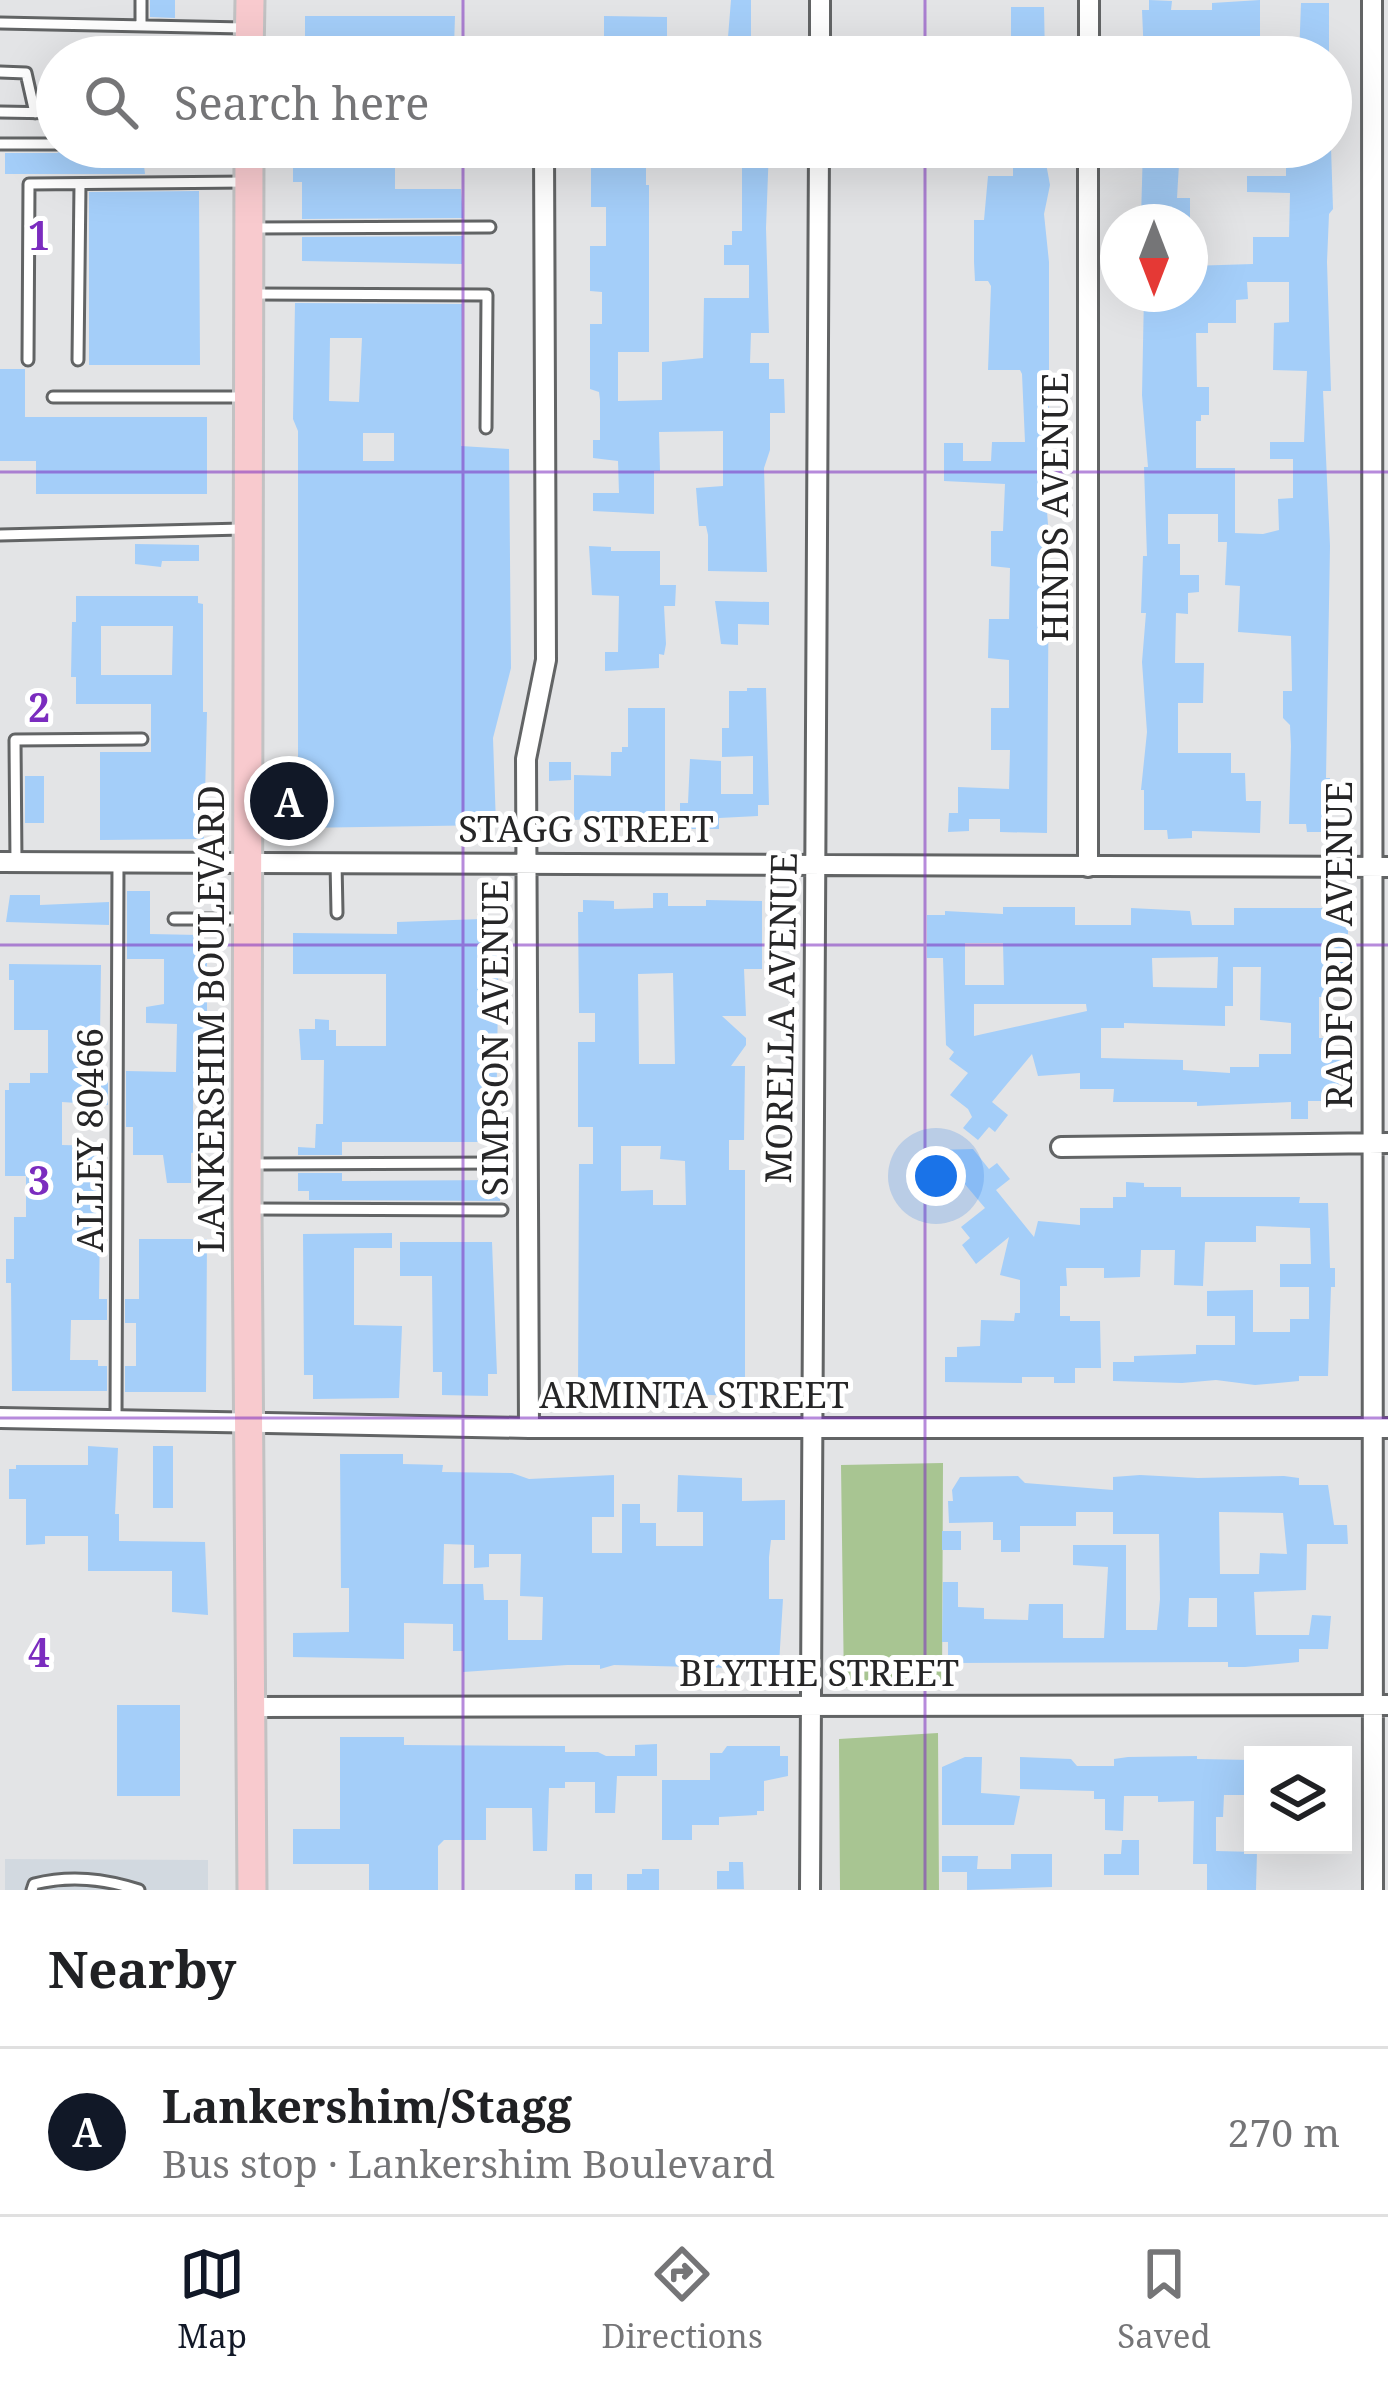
<!DOCTYPE html>
<html lang="en">
<head>
<meta charset="utf-8">
<style>
	body { margin:0; font-family:"Noto Serif",serif; background:#f6f6f6; color:#202124 }
	.controls { position:absolute; right:36px; bottom:36px; display:grid; overflow:hidden; border-radius:0px; box-shadow:0 12px 48px #0002 }
	.controls button { width:108px; height:108px; display:grid; place-items:center; padding:0; border:0; border-bottom:3px solid #e0e0e0; background:#fff; color:#202124; font:60px sans-serif }
	.compass { position:absolute; left:1100px; top:204px; width:108px; height:108px; border-radius:50%; background:#fff; box-shadow:0 12px 48px #0002; rotate:180deg }
	.you { position:absolute; left:936px; top:1176px; width:42px; height:42px; margin:-30px; border:9px solid #fff; border-radius:50%; background:#1a73e8; box-shadow:0 0 0 18px #1a73e833 }
	.badge { display:grid; place-items:center; width:78px; height:78px; border-radius:50%; background:#111827; color:#fff; font-size:39px; font-weight:700 }
	.pin { position:absolute; translate:-50% -50%; border:6px solid #fff; box-shadow:0 3px 12px #0006 }
	.list { margin:0; padding:0; list-style:none }
	h2 { display:flex; justify-content:space-between; align-items:center; height:156px; margin:0; padding:0 48px; font-size:51px }
	h2 small { font-size:39px; font-weight:400; color:#757577 }
	.list li { display:grid; grid-template-columns:78px 1fr auto; gap:36px; align-items:center; box-sizing:border-box; height:168px; padding:0 48px; border-top:3px solid #e0e0e0 }
	.list b { display:block; font-size:45px; white-space:nowrap }
	.list p { margin:0; font-size:39px; white-space:nowrap; color:#757577 }
	.list em { font-size:39px; font-style:normal; color:#757577 }
	.icon { flex:none; width:66px; height:66px; fill:none; stroke:currentColor; stroke-width:2; stroke-linecap:round; stroke-linejoin:round }
	.map { position:relative; flex:none; width:1388px; height:1890px; overflow:hidden }
	.search { position:absolute; background:#fff; box-shadow:0 12px 48px #0002; left:36px; right:36px; top:36px; height:132px; display:flex; align-items:center; gap:30px; box-sizing:border-box; padding:0 42px; border-radius:66px; color:#757577; font-size:45px }
	.sheet { height:324px; background:#fff }
	nav { display:flex; justify-content:space-around; align-items:center; box-sizing:border-box; height:168px; border-top:3px solid #e0e0e0; background:#fff; font-size:33px; color:#757577 }
	nav a { display:grid; justify-items:center; gap:6px }
	nav .on { color:#111827 }
	.map>svg:first-child { display:block }
</style>
</head>
<body>
<div class="map">
<svg width="1388" height="1890" viewBox="0 0 1388 1890">
	<rect width="100%" height="100%" fill="#e3e4e6"/>
	<!-- built -->
	<path fill="#d2d9e0" d="M5,1859L208,1860V1890H5Z"/>
	<!-- green -->
	<path fill="#a8c592" d="M943,1463L942,1689L844,1688L841,1465Z
		M938,1733L939,1890H840L839,1739Z"/>
	<!-- building -->
	<path fill="#a4cef9" fill-rule="evenodd" d="M150,0H175V18L150,17Z
		M731,0H751V57H736V37H728Z
		M1149,0L1172,1L1171,10H1212V3L1260,0V41L1201,43V57H1144L1142,10H1149Z
		M1301,3H1329V57H1299Z
		M1011,7H1044L1045,57H1011Z
		M305,16H455L454,47H305Z
		M604,16L667,17V40H662L661,53H633L629,36H604Z
		M610,147H638V157H646V185H649V352H618V401L662,400V362L703,358L704,298H749V265H724V245H732V231H742V147H769L766,228L769,333H751L750,363H769V379H784L785,413H770V450L764,468L767,572L708,571V535L706,526H699L696,488L723,486V431L659,432L660,471H654V514L593,511V493H619L618,461L593,458V440H600V400L599,392L590,389V324H602V292L590,291V246H606V207H591V162H608Z
		M1013,147H1043L1050,185L1044,214L1049,262V457L1046,480H1043L1042,511H1047L1049,539L1047,833L1000,832V819H969V831L948,832L949,813H958V787L1009,789L1010,750H991V708H1009V660L988,658L989,619H1009L1010,568L991,566V531H1003L1005,484L944,481V443H963V461H991L992,442H1025L1022,374L1020,370H988L991,286L988,281H975L974,262V220H984L988,176H1013Z
		M1143,147H1180L1177,198H1190V218H1141Z
		M1286,147H1331L1333,209L1329,214L1327,262L1331,391H1323L1330,546L1326,778H1330L1331,832H1307L1306,824H1289L1291,746L1290,725L1283,718V691H1292L1291,636L1238,632L1240,586L1225,585L1227,542H1218V514H1168V544H1180V575H1199V592L1188,593V614L1176,613L1175,663H1204L1203,703H1178V753H1231V773H1245L1246,801H1261L1260,833L1192,831V838L1168,839L1167,830H1144V790H1141L1147,732L1142,662L1146,613H1141L1143,556H1147L1144,467H1148L1142,395L1144,294H1190V266L1253,264V237H1289L1290,193L1247,192V176H1286ZM1247,282H1289V322L1274,323L1273,370L1307,371L1304,442H1270V459H1293V498L1278,499L1279,530L1263,534L1235,533V468H1196V421H1201V415H1209V387H1197L1196,333H1208V323H1236V300L1248,299Z
		M65,149H142L145,174H5V153H57Z
		M293,160H395V189H461L463,218L302,219V182H293Z
		M199,191L200,365H89V192Z
		M463,236L462,264L302,261V237Z
		M295,303L462,304L461,446L509,449L511,668L493,738L496,825L298,828V431L293,419ZM330,338H362L359,402L329,401ZM363,433H394V461H363Z
		M0,369H25V417H207V494H36V461H0Z
		M135,544L199,545V561H162L161,567L135,564Z
		M589,546L611,547V551H660V585H676L675,606H664L666,644L664,655L659,654V668L605,671V652H618L619,596L592,595Z
		M76,596H198V603L203,604V712H207L204,839L100,840V752H151V704H76V677H71L72,622H76ZM101,626H173L172,675H101Z
		M715,601L769,602V625L738,624V645L721,644Z
		M747,688H766L769,805H758V816L719,818V829H680V803H688L690,759L721,761V794H753V756L722,757V728H729V691H747Z
		M628,708H665V815L574,820V775L611,776V752H622V747H628Z
		M549,762H571V780L549,781Z
		M25,776H44V823H25Z
		M127,891H150V934L199,935L198,947L207,950V1047H196L193,1091V1133H206L207,1151L191,1153V1183H167L163,1155H133V1127H126V1071L176,1072L177,1024L146,1023V1007L164,1004V959H127Z
		M653,893H668V906H706V900L762,901V969H744L746,1016H722L746,1038V1045L731,1066H745L744,1140H729V1170H745V1381H730V1396L673,1393V1389H626V1395L578,1394L579,1164H593V1127H578V1042H595V1013H579L578,912H583V900L614,901V909L653,908ZM673,973L675,1064H639L638,974ZM621,1146H661L660,1159L685,1161L686,1205H653V1190L621,1191Z
		M10,895H40V905L109,902V925L6,922Z
		M1003,907H1075V925H1131V908L1190,911L1192,925H1234V908H1343V919H1348V972H1330V997H1319V1038H1330V1047L1348,1048V1068H1339V1101H1308V1119H1291V1102L1197,1106V1102H1113L1114,1089H1080V1073L1038,1076L1032,1054L992,1102L1008,1115L995,1132L989,1127L978,1140L963,1128L972,1117L968,1109L950,1095L968,1073L949,1059L954,1052L946,1045L943,958H927V915H945V911L1003,914ZM965,943H1003L1004,985H965ZM1218,957L1217,988L1153,987L1152,958ZM1233,967H1261L1260,1020L1291,1023V1054H1259V1067H1230V1073L1183,1070V1060L1101,1058V1028H1124V1023L1225,1026V1006H1233ZM974,1004H1086L1087,1011L974,1036Z
		M482,919H499L496,1142H342V1155H298V1147L315,1148L316,1124H323L324,1060H301L299,1029H315V1019L329,1020V1030H336V1046H386V974H293V933L397,934V922Z
		M9,964L101,965L100,1036L103,1071H108V1105L62,1102V1145L101,1146L99,1299H107V1320H71L70,1360H98V1366H107V1391H12L11,1283H6V1259H14V1217H26V1176H5V1090H9V1083H30V1073H48V1030H14V980H9Z
		M973,1149L989,1169L997,1163L1010,1179L996,1190L1034,1237L1038,1221L1080,1225V1208H1113V1197H1126V1182L1144,1183V1187H1181V1197H1300L1299,1203H1328L1330,1268H1335V1287H1331L1328,1376H1299V1381L1255,1385L1216,1380L1182,1383L1113,1381V1362H1134V1356L1196,1354V1345H1235V1316H1207V1291L1253,1290V1332H1290V1319H1309V1287H1280V1264H1311L1310,1228L1256,1226V1242H1205L1203,1286L1174,1285L1175,1250H1141L1140,1277L1104,1278V1268H1066L1067,1286H1060V1316H1070V1321H1100L1101,1368H1075V1383H1054V1377H1022V1383L945,1382V1357H957V1347L980,1346L981,1320L1014,1321L1015,1313H1020V1280L1000,1275L1009,1237L976,1264L962,1245L970,1238L961,1227L985,1208L936,1150Z
		M298,1173H342V1181L500,1180V1201L309,1200V1191H298Z
		M392,1233V1248H354V1325L402,1326L399,1398L313,1399V1375H304L303,1234Z
		M139,1239H207L206,1392H125V1366H136V1323H125V1299H139Z
		M400,1242H492L497,1374H488V1396L442,1395V1372H433L432,1276H400Z
		M88,1446L118,1448L115,1514H119V1541L205,1542L208,1615L172,1612V1571H88V1536H45V1544L26,1545V1499H9V1469H16V1465H88Z
		M153,1446H173V1508H153Z
		M340,1454H403V1464L443,1465L442,1472L512,1473L529,1479L614,1475V1517H592V1553H622V1504H640V1523H656V1546H703V1512H677L678,1475L742,1478V1501L785,1500V1540H771L769,1557V1599H783L779,1664H769V1669L614,1665L600,1669V1665H567L463,1672V1651H453V1624L404,1623V1659L293,1657V1633L349,1632V1588H341ZM444,1544L474,1545V1568L489,1567V1554H521L520,1596L543,1597L542,1640H508V1600H484L483,1584H443Z
		M1140,1475L1198,1478L1284,1476L1299,1478V1485H1328L1334,1525H1347L1348,1544H1307L1306,1590L1254,1592L1256,1635H1309L1312,1615L1331,1616L1328,1649H1299V1662L1245,1667H1228V1662L948,1663V1642H942L943,1582H958V1607L984,1608V1619L1028,1620L1029,1604H1063V1638H1104L1108,1567L1073,1565V1545H1126V1630H1157L1160,1599L1159,1534H1113V1512H1076V1526H1020V1552H1001V1540H993V1522L949,1523L948,1501H953L952,1490L960,1477L1018,1476L1025,1483L1113,1490V1477ZM1219,1512L1283,1513L1287,1554L1260,1553L1259,1574H1220ZM1189,1598H1217V1627H1188Z
		M942,1531H961V1550H942Z
		M117,1705H180V1796H117Z
		M340,1737H404V1745L565,1746V1752H598L606,1756H635V1745L657,1744V1776H617L615,1813H595V1782H565V1788H549L547,1851H533L532,1808H486V1840H444L438,1846V1890H369V1864H293V1829H340Z
		M727,1746H780V1756H788V1776L764,1781V1811H757V1815L719,1817V1825H692V1840H662V1780H710V1753H722Z
		M1197,1756V1759L1253,1760V1795H1224L1223,1817H1216V1851L1257,1852L1256,1890H1207V1864H1193L1194,1801L1158,1802V1796H1124L1123,1831L1105,1830V1799H1094V1791L1020,1789V1757L1071,1759L1077,1766H1114V1759L1128,1757Z
		M965,1757H982L981,1793L1020,1796L1014,1825H942V1767Z
		M1122,1840H1139V1875H1104V1854H1121Z
		M1011,1854H1052V1887L967,1890V1872H942V1856H978L977,1869H1011Z
		M729,1862H743L744,1889H717V1871H729Z
		M642,1869H659V1890H627V1874H642Z
		M575,1874H592V1890H575Z"/>
	<g fill="none" stroke-linecap="round" stroke-linejoin="round">
		<!-- service casing -->
		<g stroke="#626465" stroke-width="15">
			<path id="service" d="M141,0V24
				M0,23L244,28
				M255,56L466,57
				M0,72L26,73L35,113
				M0,112L57,113
				M0,144H57
				M253,228L490,227
				M253,294L487,295L486,428
				M28,360L29,184L247,182
				M78,360L80,184
				M53,397H242
				M0,535L242,529
				M16,862L15,740L142,739
				M336,862L337,913
				M174,919H242
				M253,1164L501,1163
				M252,1209L502,1210
				M116,1419L118,862
				M32,1890L34,1884C71,1875 104,1879 139,1890"/>
		</g>
		<!-- minor casing -->
		<g stroke="#626465" stroke-width="24">
			<path id="minor" d="M1372,0L1373,1890
				M544,49V57
				M820,57V0
				M1089,57V0
				M0,862L1388,867
				M1088,867V147
				M1061,1147L1388,1143
				M0,1418L529,1428H1388
				M529,1428L526,759L546,660L544,147
				M250,1707L1388,1705
				M810,1890L819,147"/>
		</g>
		<!-- primary casing -->
		<g stroke="#c2c2c3" stroke-width="33">
			<path id="primary" d="M249,57L250,0
				M249,147L247,1209L252,1890"/>
		</g>
		<!-- service -->
		<use href="#service" stroke="#fff" stroke-width="9"/>
		<!-- minor -->
		<use href="#minor" stroke="#fff" stroke-width="18"/>
		<!-- primary -->
		<use href="#primary" stroke="#f8cace" stroke-width="27"/>
	</g>
	<!-- grid -->
	<path fill="none" stroke="#7b2cbf" stroke-width="3" stroke-opacity="0.55" d="M463,0V57M925,0V57M463,147V1890M925,147V1890M0,472H1388M0,945H1388M0,1418H1388"/>
	<g text-anchor="middle" stroke-width="10" stroke-linejoin="round" paint-order="stroke">
		<!-- street labels -->
		<g font-size="36" fill="#262627" stroke="#fff">
			<text transform="translate(1055 507) rotate(-90)" y="13">HINDS AVENUE</text>
			<text x="586" y="842">STAGG STREET</text>
			<text transform="translate(1339 945) rotate(-90)" y="13">RADFORD AVENUE</text>
			<text transform="translate(781 1018) rotate(-89)" y="13">MORELLA AVENUE</text>
			<text transform="translate(211 1019) rotate(-90)" y="13">LANKERSHIM BOULEVARD</text>
			<text transform="translate(495 1038) rotate(-90)" y="13">SIMPSON AVENUE</text>
			<text transform="translate(90 1140) rotate(-90)" y="13">ALLEY 80466</text>
			<text x="694" y="1408">ARMINTA STREET</text>
			<text x="819" y="1686">BLYTHE STREET</text>
		</g>
	</g>
	<g font-size="39" text-anchor="middle" font-weight="bold" fill="#7b2cbf" stroke="#fff" stroke-width="10" stroke-linejoin="round" paint-order="stroke">
		<text x="39" y="250">1</text>
		<text x="39" y="722">2</text>
		<text x="39" y="1195">3</text>
		<text x="39" y="1667">4</text>
	</g>
</svg>
<div class="controls">
<button><svg class="icon" aria-label="layers" viewBox="0 0 24 24"><path d="M12 4l9 5-9 5-9-5zM3 14l9 5 9-5"/></svg></button>
</div>
<svg class="compass" viewBox="-18 -18 36 36"><path d="M0-13l5 13h-10z" fill="#e53935"/><path d="M0 13l5-13h-10z" fill="#757577"/></svg>
<div class="you"></div>
<div class="pin badge" style="left:289px;top:801px">A</div>
<div class="search"><svg class="icon" aria-label="search" viewBox="0 0 24 24"><circle cx="10" cy="10" r="6"/><path d="M15 15l6 6"/></svg>Search here</div>
</div>
<section class="sheet">
<h2>Nearby<small></small></h2>
<ul class="list">
<li><span class="badge">A</span><div><b>Lankershim/Stagg</b><p>Bus stop · Lankershim Boulevard</p></div><em>270 m</em></li>
</ul>
</section>
<nav>
<a class="on"><svg class="icon" aria-label="map" viewBox="0 0 24 24"><path d="M3 6l6-2 6 2 6-2v14l-6 2-6-2-6 2zM9 4v14M15 6v14"/></svg>Map</a>
<a><svg class="icon" aria-label="directions" viewBox="0 0 24 24"><path d="M12 3l9 9-9 9-9-9zM9 14v-3h6M13 9l2 2-2 2"/></svg>Directions</a>
<a><svg class="icon" aria-label="saved" viewBox="0 0 24 24"><path d="M7 4h10v16l-5-4-5 4z"/></svg>Saved</a>
</nav>
</body>
</html>
